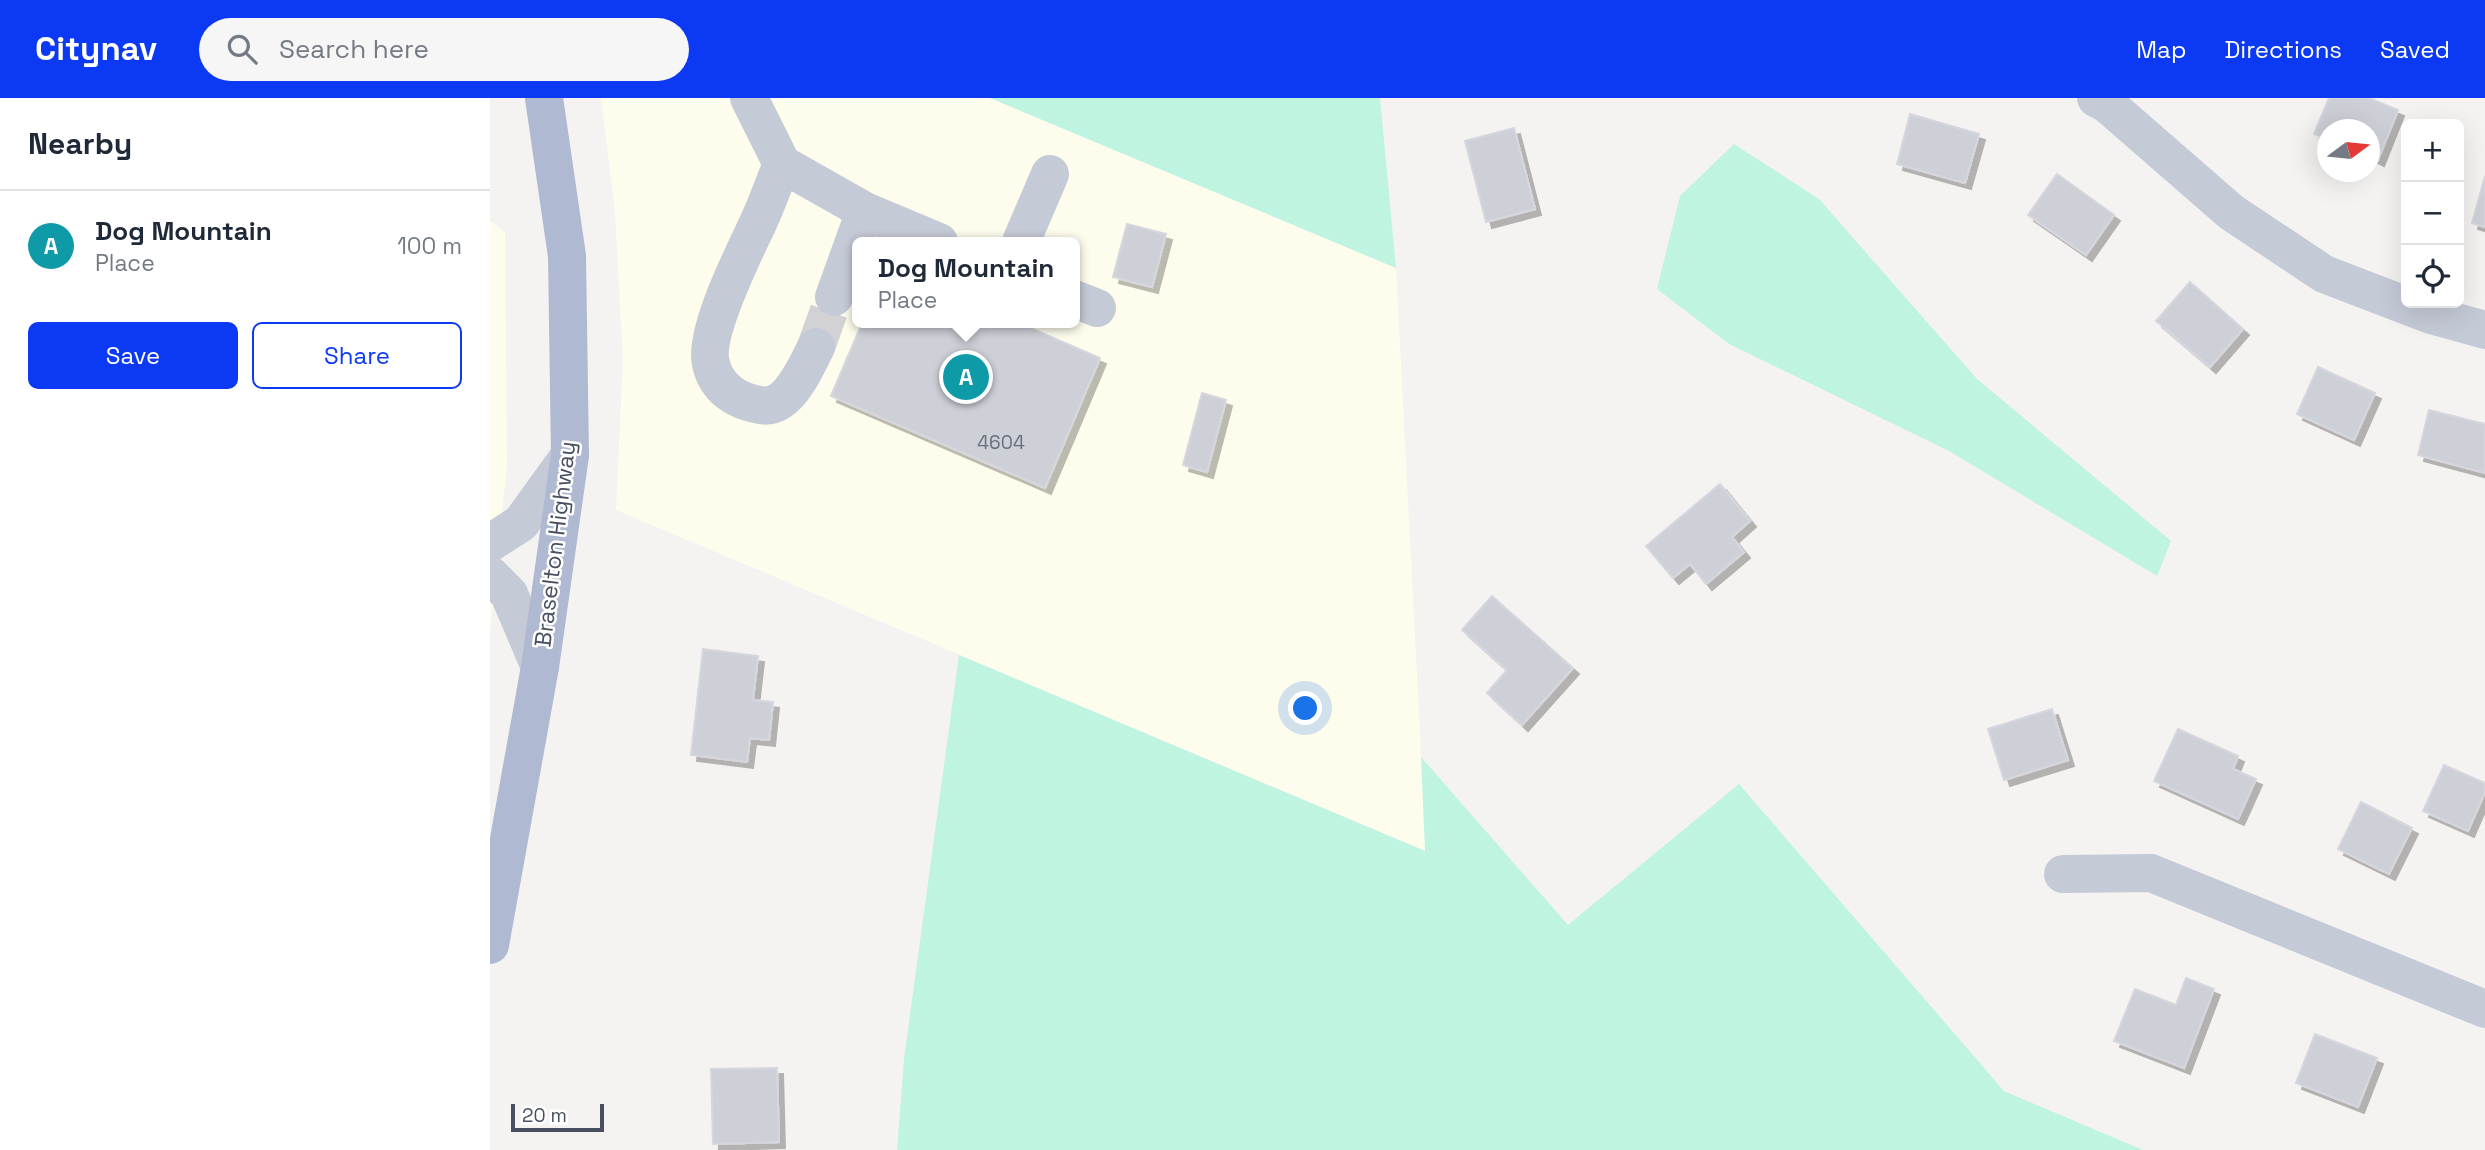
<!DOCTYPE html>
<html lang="en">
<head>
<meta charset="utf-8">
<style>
	body { margin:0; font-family:"Space Grotesk",sans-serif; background:#f6f6f7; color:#1f2937 }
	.controls { position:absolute; right:21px; top:21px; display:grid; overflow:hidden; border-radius:10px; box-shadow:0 7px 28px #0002 }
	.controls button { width:63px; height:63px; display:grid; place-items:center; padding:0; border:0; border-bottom:2px solid #e0e1e3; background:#fff; color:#1f2937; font:35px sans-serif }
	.compass { position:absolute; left:1827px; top:21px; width:63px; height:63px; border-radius:50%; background:#fff; box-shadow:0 7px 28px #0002; rotate:75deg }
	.scale { position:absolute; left:21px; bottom:18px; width:93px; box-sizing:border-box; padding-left:7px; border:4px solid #484f61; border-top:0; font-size:19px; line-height:24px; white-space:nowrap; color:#484f61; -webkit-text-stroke:5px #fff; paint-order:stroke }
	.you { position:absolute; left:816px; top:611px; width:24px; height:24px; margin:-18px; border:5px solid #fff; border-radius:50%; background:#1a73e8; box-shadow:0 0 0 10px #1a73e833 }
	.badge { display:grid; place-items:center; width:46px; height:46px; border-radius:50%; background:#0c39f4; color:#fff; font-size:23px; font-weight:700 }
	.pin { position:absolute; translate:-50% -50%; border:4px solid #fff; box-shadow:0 2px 7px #0006 }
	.popup { position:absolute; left:362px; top:139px; width:228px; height:91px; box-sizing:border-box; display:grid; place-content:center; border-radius:10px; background:#fff; filter:drop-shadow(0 2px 5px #0005); font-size:23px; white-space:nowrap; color:#747a83 }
	.popup b { font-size:26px; color:#1f2937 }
	.popup::after { content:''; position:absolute; left:50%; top:100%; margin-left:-14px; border:14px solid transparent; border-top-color:#fff }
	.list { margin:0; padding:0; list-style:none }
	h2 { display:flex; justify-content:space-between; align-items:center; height:91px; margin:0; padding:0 28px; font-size:30px }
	h2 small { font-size:23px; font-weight:400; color:#747a83 }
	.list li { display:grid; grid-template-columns:46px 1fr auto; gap:21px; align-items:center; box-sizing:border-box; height:112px; padding:0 28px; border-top:2px solid #e0e1e3 }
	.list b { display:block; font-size:26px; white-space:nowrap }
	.list p { margin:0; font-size:23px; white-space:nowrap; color:#747a83 }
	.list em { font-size:23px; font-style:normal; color:#747a83 }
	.actions { display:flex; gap:14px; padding:21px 28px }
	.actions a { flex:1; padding:16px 0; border:2px solid #0c39f4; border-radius:10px; text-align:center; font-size:24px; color:#0c39f4 }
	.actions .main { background:#0c39f4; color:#fff }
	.icon { flex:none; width:38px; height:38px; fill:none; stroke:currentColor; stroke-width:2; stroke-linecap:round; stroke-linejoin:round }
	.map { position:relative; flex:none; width:1995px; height:1052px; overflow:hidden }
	header { display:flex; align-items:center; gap:42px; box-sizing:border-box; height:98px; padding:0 35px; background:#0c39f4; color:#fff }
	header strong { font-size:33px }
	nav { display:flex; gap:38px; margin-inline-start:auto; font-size:24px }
	.search { width:490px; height:63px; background:#f6f6f7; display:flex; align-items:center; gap:18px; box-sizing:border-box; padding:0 24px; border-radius:38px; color:#747a83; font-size:26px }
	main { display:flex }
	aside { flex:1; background:#fff }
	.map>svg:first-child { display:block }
</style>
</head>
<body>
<header>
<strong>Citynav</strong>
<div class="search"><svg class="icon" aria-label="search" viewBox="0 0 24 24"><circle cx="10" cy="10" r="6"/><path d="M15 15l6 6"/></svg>Search here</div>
<nav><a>Map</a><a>Directions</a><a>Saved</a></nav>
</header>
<main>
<aside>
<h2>Nearby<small></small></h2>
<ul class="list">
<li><span class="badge" style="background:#0f9aa8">A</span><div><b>Dog Mountain</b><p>Place</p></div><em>100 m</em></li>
</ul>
<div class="actions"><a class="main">Save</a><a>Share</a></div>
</aside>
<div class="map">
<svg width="1995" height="1052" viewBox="0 0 1995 1052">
	<defs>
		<filter id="shadow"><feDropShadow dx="6" dy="6" stdDeviation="0" flood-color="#0004"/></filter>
	</defs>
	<rect width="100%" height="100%" fill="#f4f3f2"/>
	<!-- commercial -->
	<path fill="#fefded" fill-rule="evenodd" d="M111,0H500L906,170L936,753L126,412L133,263L125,113ZM368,144H584V225H368Z
		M0,123L15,134L17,367L0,534Z"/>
	<!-- green -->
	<path fill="#bff4e0" d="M500,0H890L906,170Z
		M1244,46L1329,101L1487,281L1681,443L1667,478L1459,353L1239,246L1167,191L1190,98Z
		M469,557L935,753L931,659L1078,827L1249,686L1514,993L1653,1052H407L414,961Z"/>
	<!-- building -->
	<path fill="#ced0d8" stroke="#d6d6de" stroke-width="2" filter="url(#shadow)" d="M1839,0H1879L1908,12L1888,62L1880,58V32H1838V41L1824,36Z
		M1420,16L1489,36L1475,85L1407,66Z
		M1024,30L1045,111L996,124L975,43Z
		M1567,76L1624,117L1596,157L1538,117Z
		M1995,78V129L1982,125Z
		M637,126L676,136L662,189L623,179Z
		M1700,184L1753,231L1720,269L1666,223Z
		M372,225H529L610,260L555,390L341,298Z
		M1828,269L1885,295L1864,342L1807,316Z
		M712,295L736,302L717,374L693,367Z
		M1939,312L1995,326V375L1928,357Z
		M1230,386L1260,423L1242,439L1254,454L1216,486L1200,466L1183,480L1156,448Z
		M1002,498L1083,570L1032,627L997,595L1017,572L972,532Z
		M213,551L268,558L263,602L283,604L279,642L260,640L257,664L201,657Z
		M1562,611L1578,662L1514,682L1498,631Z
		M1688,631L1748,658L1743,671L1766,681L1748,721L1664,683Z
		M1954,667L1995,685V694L1978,733L1933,713Z
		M1871,704L1922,730L1899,776L1848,751Z
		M1696,880L1724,891L1694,970L1624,943L1645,891L1686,907Z
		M1825,936L1887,960L1868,1009L1806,985Z
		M287,970L289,1044L223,1046L221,971Z"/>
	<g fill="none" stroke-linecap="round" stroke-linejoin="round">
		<!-- minor-tunnel -->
		<path stroke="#d2d2d5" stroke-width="38" stroke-dasharray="38 19" stroke-linecap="butt" d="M326,249L344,199"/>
		<!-- minor -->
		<path stroke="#c5cad7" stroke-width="38" d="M259,0L292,66L375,113L449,144
			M1606,0L1617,6L1741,114L1834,176L1941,217L1995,232
			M292,66C284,85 277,106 268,125C254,155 213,235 221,266C227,291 246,303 270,307C298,313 316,269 326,249
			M531,144L560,76
			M344,199L375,113
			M584,201L607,210
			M0,445L31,425L80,357
			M0,477L19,496L50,569
			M1573,776L1661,775L1995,911"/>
		<!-- major -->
		<path stroke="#b0b9d2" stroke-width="38" d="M0,847L50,569L80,357L77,158L54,0"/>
	</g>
	<g text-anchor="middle" stroke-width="5" stroke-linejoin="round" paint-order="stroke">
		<!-- number labels -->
		<g font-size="19" fill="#6a6f7f">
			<text x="511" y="351">4604</text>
		</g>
		<!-- street labels -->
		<g font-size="23" fill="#484f61" stroke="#fff">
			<text transform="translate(65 446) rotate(-83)" y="8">Braselton Highway</text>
		</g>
	</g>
</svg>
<div class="controls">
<button>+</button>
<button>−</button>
<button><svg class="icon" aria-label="locate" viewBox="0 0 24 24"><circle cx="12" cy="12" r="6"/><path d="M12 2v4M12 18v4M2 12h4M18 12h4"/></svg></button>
</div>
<svg class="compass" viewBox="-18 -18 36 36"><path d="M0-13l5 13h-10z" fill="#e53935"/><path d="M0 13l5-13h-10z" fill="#747a83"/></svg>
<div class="scale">20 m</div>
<div class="you"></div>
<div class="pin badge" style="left:476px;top:279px;background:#0f9aa8">A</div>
<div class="popup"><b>Dog Mountain</b>Place</div>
</div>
</main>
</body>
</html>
